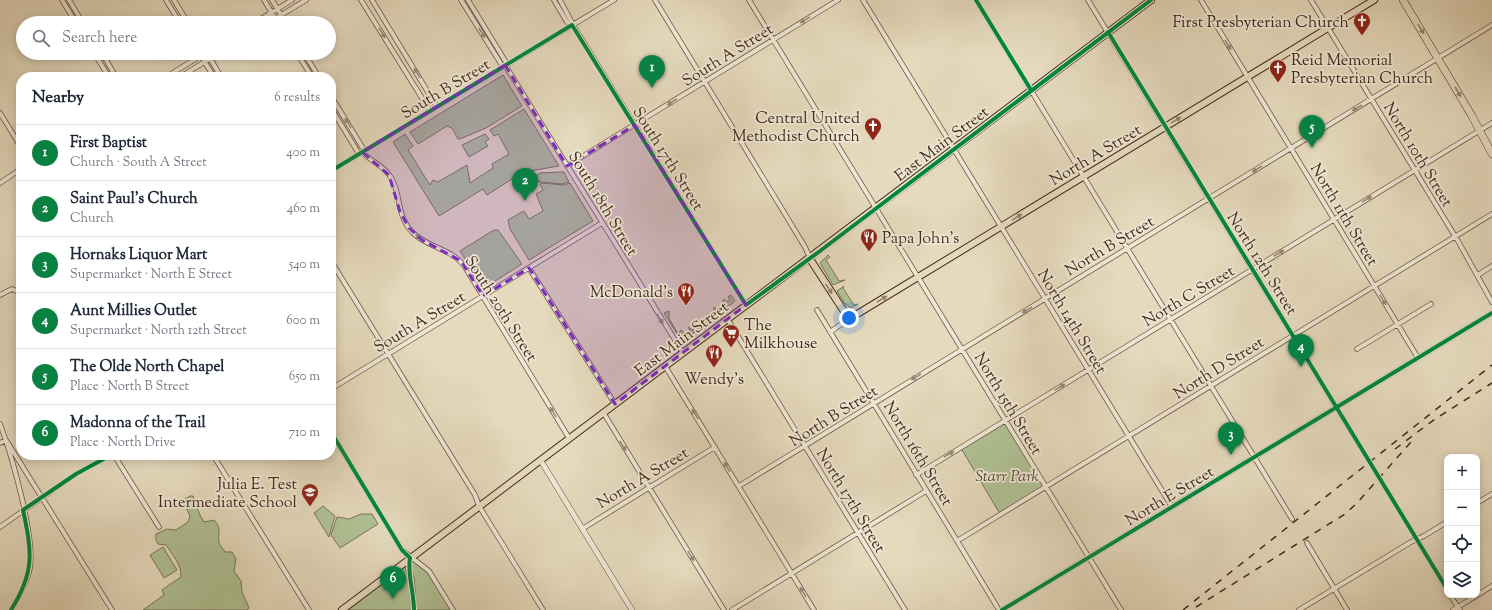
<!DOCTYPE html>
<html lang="en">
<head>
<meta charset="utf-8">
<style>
	body { margin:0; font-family:"Sorts Mill Goudy",serif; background:#f6f6f7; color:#1f2937 }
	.controls { position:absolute; right:12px; bottom:12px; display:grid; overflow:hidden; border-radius:8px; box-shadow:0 2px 10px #0003 }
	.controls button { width:36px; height:36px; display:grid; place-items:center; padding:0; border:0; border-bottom:1px solid #e0e1e3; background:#fff; color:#1f2937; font:20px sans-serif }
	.you { position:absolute; left:849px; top:318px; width:14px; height:14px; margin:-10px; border:3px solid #fff; border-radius:50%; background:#1a73e8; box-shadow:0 0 0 6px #1a73e833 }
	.badge { display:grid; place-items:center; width:26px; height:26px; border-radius:50%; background:#0b8043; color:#fff; font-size:13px; font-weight:700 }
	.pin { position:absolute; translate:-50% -33px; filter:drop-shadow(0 1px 2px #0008) }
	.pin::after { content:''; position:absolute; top:21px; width:14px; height:12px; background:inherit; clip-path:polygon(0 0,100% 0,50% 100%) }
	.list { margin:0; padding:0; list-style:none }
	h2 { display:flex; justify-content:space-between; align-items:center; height:52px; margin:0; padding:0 16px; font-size:17px }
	h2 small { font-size:13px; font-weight:400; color:#747a83 }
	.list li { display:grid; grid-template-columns:26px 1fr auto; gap:12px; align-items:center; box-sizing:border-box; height:56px; padding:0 16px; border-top:1px solid #e0e1e3 }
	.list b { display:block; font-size:15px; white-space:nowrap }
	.list p { margin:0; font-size:13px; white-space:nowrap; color:#747a83 }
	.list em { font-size:13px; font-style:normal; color:#747a83 }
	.icon { flex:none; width:22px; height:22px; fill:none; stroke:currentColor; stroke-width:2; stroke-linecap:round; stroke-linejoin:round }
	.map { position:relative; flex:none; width:1492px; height:610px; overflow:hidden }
	.search { position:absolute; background:#fff; box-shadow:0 2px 10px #0003; left:16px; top:16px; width:320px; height:44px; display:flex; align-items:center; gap:10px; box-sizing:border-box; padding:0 14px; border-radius:22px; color:#747a83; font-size:15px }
	.panel { position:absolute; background:#fff; box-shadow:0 2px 10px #0003; left:16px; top:72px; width:320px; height:388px; border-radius:16px }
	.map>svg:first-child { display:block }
</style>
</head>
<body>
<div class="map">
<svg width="1492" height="610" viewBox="0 0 1492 610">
	<rect width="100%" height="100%" fill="#e5dabd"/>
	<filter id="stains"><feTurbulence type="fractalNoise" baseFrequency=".005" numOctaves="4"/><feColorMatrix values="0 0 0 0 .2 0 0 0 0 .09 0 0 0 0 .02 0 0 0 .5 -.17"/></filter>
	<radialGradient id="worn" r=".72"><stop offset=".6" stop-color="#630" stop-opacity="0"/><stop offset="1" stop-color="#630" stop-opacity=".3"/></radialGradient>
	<!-- green -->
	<path fill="#b0c195" stroke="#7a7559" d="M503,75L522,106L486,128L460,139H458L452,128L447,126L418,144L410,132Z
		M524,109L559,166L530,171L529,168L487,195L483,189L439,216L393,142L405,134L413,146L408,150L430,185L433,180L438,182L467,165L470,183L493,168L492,164L509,154L498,134L494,136L490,130Z
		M485,134L489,139L485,142L488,146L469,157L462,145Z
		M561,172H564L569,182L562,184L539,182L535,176L540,173Z
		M542,183L564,185L570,183L593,221L529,260L510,229L508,220L524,211L529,219L543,211L536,194L543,190L540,184Z
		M494,230H498L522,264L484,288L460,251Z
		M828,255L830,257L826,260L839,281L845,280L833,285L820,263Z
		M844,286L843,288L854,305L858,304L851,308L845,304L837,291Z
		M731,295L735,301L726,308L723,301L724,299L726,302L730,300L728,297Z
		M713,308H716L719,314L696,332L693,328L716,311Z
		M669,311V318L678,334L681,330L685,334L690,330L688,327L695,332L682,342L664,313Z
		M1006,420L1046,486L1000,514L961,448Z
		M190,496H193C196,505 199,515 204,522L214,520C223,530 217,533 219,543C220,546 224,550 225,552H232L236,559L234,571L241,581L242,592L249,608L247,610H143L164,595L162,590L181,577C182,565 172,554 166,545L158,544L156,540V534L167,529L176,530L188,522L190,516L184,503L185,499Z
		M323,506L335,516L329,537L314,513Z
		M361,514H372L378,524L340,548L331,535L337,517L349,519Z
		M163,547L177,570L164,578L150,555Z
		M410,558L429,571L453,610H342Z"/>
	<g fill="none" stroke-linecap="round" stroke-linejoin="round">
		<!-- minor casing -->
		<g stroke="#6c5545" stroke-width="5.5">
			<path id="minor" d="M62,0L76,23
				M69,0L83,23
				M166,0L180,23
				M174,0L188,23
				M264,0L278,23
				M272,0L286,23
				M361,0L430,111
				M372,0L437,107
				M461,0L503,67
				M468,0L507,64
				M554,0L567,22L572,25
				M560,0L576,30L746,305
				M655,0L805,247L810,258
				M749,0L1121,610
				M863,0L1172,507
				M976,0L1292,519
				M1088,0L1447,589
				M1201,0L1418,358
				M1311,0L1458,241L1492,302
				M254,23L292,0
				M268,23L306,0
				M94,53L109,77
				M102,53L116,77
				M199,53L214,77
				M207,53L221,77
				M297,53L312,77
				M304,53L319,77
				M505,65L683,353
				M166,77L205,53
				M180,77L219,53
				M331,96L364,150
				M331,108L359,154
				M0,113L21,147
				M362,152C370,161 383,165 390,176C402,193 395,213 412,232C427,248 452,248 465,267L569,438
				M567,166L838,0
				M331,171L614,0
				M0,183L21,169
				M331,261L475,495L479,506L543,610
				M529,268L615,404
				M1478,275L1492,266
				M0,295L12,289L21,293
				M817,310L999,610
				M728,320L905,610
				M830,332L849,319
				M1357,349L1431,304
				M665,366L814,610
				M331,389L602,223
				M603,412L724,610
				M0,424C12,456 35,536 30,568C27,583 19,597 11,610
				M331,432L402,550L429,571L453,610
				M0,443L6,440L112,610
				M114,455L159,527
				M213,455L309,610
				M216,459L223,455
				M916,475L1492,123
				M739,486L1492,25
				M1477,503L1492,494
				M0,527L76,474L111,455
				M582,529L715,447
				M957,541L1492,214
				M1307,543L1347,610
				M409,559L408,569L412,579L414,610
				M1450,595L1460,610
				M732,610L926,491
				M1299,610L1411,542L1424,536L1447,522
				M1453,610L1492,586"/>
		</g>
		<!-- tertiary casing -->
		<g stroke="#6c5545" stroke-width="6">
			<path id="tertiary" d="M541,461L632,610
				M1002,610L1492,313"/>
		</g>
		<!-- primary casing -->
		<g stroke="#44291d" stroke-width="8">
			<path id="primary" d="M810,259L849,319L1374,0
				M342,610L1151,0"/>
		</g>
		<!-- trunk casing -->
		<g stroke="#44291d" stroke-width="8">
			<path id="trunk" d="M1403,0L1472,116L1492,154"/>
		</g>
		<!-- minor -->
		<use href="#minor" stroke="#eee7d4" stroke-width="4"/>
		<!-- tertiary -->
		<use href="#tertiary" stroke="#eee7d4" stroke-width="5"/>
		<!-- primary -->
		<use href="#primary" stroke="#e5dabd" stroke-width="6"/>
		<!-- trunk -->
		<use href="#trunk" stroke="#e5dabd" stroke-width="7"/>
		<!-- rail -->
		<path stroke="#44291d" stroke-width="1.5" stroke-dasharray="7 7" stroke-linecap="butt" d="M1395,449L1435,419L1492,383
			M1196,607L1345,514L1357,503L1411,442
			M1183,610L1492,365"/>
		<!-- cycleway casing -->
		<g stroke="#eee7d4" stroke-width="6">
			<path id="cycleway" d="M976,0L1031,90
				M1108,32L1447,589
				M331,171L572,25L746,305L820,251L1151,0
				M331,432L402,550L410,558C407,572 414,593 414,610
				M11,610C35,572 32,552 23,510L76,474L111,455
				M1002,610L1492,313"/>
		</g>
		<!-- cycleway -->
		<use href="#cycleway" stroke="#00873e" stroke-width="4"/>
	</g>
	<!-- one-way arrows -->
	<defs><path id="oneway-solid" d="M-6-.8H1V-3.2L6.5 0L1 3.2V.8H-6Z"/></defs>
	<g fill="#998878">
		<use href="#oneway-solid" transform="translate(805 20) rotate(149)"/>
		<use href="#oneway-solid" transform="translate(382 33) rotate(58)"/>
		<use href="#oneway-solid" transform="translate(482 33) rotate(58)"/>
		<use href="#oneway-solid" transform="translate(1228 45) rotate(59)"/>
		<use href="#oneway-solid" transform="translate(417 73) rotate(-122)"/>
		<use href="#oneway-solid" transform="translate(672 102) rotate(148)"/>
		<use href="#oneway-solid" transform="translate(1357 108) rotate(149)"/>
		<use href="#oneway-solid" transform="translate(348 123) rotate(-122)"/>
		<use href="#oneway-solid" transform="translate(601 145) rotate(148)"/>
		<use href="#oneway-solid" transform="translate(1257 169) rotate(148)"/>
		<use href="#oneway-solid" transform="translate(1367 199) rotate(-31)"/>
		<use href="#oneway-solid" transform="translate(420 238) rotate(-144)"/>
		<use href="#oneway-solid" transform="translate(1279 253) rotate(-31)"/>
		<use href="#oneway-solid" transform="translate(1383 300) rotate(58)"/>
		<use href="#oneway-solid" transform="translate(1027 310) rotate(149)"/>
		<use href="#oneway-solid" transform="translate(660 319) rotate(58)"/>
		<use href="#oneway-solid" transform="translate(916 377) rotate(149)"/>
		<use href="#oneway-solid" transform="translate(1060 387) rotate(-31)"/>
		<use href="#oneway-solid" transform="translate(553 412) rotate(-121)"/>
		<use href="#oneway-solid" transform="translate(695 414) rotate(-122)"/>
		<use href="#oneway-solid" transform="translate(623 446) rotate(58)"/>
		<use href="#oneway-solid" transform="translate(949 454) rotate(-31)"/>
		<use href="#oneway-solid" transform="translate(727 467) rotate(-121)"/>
		<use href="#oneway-solid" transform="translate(691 556) rotate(58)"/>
		<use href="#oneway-solid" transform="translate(803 592) rotate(-122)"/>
	</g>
	<g fill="#94826d">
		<use href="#oneway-solid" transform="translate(1421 29) rotate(59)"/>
		<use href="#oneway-solid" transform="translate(1458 92) rotate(59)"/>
		<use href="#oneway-solid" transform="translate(1176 120) rotate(-31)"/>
		<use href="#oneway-solid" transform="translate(1017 217) rotate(-31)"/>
		<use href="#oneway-solid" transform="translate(829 289) rotate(57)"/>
		<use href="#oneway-solid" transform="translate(882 299) rotate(-31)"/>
	</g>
	<!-- marked area -->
	<path fill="#7b2cbf" fill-opacity="0.2" stroke="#7b2cbf" stroke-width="3" stroke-dasharray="8 5" stroke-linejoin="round" d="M505,65L567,166L635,125L746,305L615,404L529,268L483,296L461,261L422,240L409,228L400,212L389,175L362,152Z"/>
	<!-- icons -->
	<defs>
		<g id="church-pin" transform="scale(0.9)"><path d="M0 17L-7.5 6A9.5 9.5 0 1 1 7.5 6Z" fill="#8f2418" stroke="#eee7d4"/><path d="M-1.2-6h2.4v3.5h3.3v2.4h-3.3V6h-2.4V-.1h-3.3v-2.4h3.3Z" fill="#fff"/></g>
		<g id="restaurant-pin" transform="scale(0.9)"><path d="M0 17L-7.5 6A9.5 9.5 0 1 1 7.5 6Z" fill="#8f2418" stroke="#eee7d4"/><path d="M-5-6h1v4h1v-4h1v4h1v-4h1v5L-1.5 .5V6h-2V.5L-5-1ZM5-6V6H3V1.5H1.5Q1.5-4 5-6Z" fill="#fff"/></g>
		<g id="supermarket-pin" transform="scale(0.9)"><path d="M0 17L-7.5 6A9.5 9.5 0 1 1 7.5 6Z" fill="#8f2418" stroke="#eee7d4"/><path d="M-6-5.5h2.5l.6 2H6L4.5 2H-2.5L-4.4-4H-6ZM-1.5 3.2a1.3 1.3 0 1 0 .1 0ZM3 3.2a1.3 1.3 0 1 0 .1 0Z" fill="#fff"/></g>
		<g id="school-pin" transform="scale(0.9)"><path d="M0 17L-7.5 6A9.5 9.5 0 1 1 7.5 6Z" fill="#8f2418" stroke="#eee7d4"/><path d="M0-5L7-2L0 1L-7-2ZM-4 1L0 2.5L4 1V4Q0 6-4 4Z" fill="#fff"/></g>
	</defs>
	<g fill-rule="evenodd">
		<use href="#church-pin" x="1362" y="21"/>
		<use href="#church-pin" x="1278" y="68"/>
		<use href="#church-pin" x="873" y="126"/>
		<use href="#restaurant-pin" x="869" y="237"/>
		<use href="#restaurant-pin" x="686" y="291"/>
		<use href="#supermarket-pin" x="731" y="333"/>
		<use href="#restaurant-pin" x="714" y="353"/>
		<use href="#school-pin" x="310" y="492"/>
	</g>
	<g text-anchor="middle" stroke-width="3.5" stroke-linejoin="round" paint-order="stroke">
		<!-- poi labels -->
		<g font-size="16" fill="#44291d" stroke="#eee7d4" text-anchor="end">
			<text x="1349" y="27">First Presbyterian Church</text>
			<text x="1291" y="65" text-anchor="start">Reid Memorial<tspan x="1291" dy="18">Presbyterian Church</tspan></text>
			<text x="860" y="123">Central United<tspan x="860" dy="18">Methodist Church</tspan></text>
			<text x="882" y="243" text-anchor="start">Papa John's</text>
			<text x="673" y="297">McDonald's</text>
			<text x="744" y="330" text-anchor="start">The<tspan x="744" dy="18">Milkhouse</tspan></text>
			<text x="714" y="384" text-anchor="middle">Wendy's</text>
			<text x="297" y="489">Julia E. Test<tspan x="297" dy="18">Intermediate School</tspan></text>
		</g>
		<!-- street labels -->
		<g font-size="16" fill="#44291d" stroke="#eee7d4">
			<text transform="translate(727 54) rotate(-32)" y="6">South A Street</text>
			<text transform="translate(445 88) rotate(-31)" y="6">South B Street</text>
			<text transform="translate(941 143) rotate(-37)" y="6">East Main Street</text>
			<text transform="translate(1095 154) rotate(-31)" y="6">North A Street</text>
			<text transform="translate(1419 154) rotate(59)" y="6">North 10th Street</text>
			<text transform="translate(669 158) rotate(58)" y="6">South 17th Street</text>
			<text transform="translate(604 203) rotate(59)" y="6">South 18th Street</text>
			<text transform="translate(1345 214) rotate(59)" y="6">North 11th Street</text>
			<text transform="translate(1109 245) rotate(-31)" y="6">North B Street</text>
			<text transform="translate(1263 263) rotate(58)" y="6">North 12th Street</text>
			<text transform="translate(1188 295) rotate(-31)" y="6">North C Street</text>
			<text transform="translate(502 308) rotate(58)" y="6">South 20th Street</text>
			<text transform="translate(419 321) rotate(-31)" y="6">South A Street</text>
			<text transform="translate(1073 321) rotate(59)" y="6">North 14th Street</text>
			<text transform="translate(681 338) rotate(-37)" y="6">East Main Street</text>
			<text transform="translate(1218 367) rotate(-32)" y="6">North D Street</text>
			<text transform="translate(1009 403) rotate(59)" y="6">North 15th Street</text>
			<text transform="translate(833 415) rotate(-32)" y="6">North B Street</text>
			<text transform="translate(919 453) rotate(59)" y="6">North 16th Street</text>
			<text transform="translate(642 477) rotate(-31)" y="6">North A Street</text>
			<text transform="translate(1169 495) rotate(-31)" y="6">North E Street</text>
			<text transform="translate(852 500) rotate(59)" y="6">North 17th Street</text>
		</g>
		<!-- park labels -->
		<g font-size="16" font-style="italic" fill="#5a4735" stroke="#eee7d4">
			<text x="1007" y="481">Starr Park</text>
		</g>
	</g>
	<rect width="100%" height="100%" filter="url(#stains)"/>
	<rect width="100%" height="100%" fill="url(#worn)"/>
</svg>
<div class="controls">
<button>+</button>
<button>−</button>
<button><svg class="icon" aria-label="locate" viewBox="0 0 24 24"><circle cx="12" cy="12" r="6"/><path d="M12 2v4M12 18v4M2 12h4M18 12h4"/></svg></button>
<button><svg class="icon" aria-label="layers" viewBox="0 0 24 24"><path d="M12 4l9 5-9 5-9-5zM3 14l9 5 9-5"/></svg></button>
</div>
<div class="you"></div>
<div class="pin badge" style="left:652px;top:88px">1</div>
<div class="pin badge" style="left:525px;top:201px">2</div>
<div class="pin badge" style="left:1231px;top:455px">3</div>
<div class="pin badge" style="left:1301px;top:367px">4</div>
<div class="pin badge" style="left:1312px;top:148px">5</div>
<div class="pin badge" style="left:393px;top:599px">6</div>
<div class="search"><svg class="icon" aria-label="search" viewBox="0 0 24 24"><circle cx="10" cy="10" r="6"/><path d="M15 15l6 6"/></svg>Search here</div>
<section class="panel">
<h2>Nearby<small>6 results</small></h2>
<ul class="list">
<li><span class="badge">1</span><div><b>First Baptist</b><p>Church · South A Street</p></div><em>400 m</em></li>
<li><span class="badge">2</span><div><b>Saint Paul’s Church</b><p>Church</p></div><em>460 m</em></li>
<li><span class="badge">3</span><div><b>Hornaks Liquor Mart</b><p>Supermarket · North E Street</p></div><em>540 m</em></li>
<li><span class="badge">4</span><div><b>Aunt Millies Outlet</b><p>Supermarket · North 12th Street</p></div><em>600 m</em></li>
<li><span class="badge">5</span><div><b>The Olde North Chapel</b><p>Place · North B Street</p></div><em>650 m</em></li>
<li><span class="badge">6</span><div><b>Madonna of the Trail</b><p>Place · North Drive</p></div><em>710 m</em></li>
</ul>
</section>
</div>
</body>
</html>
